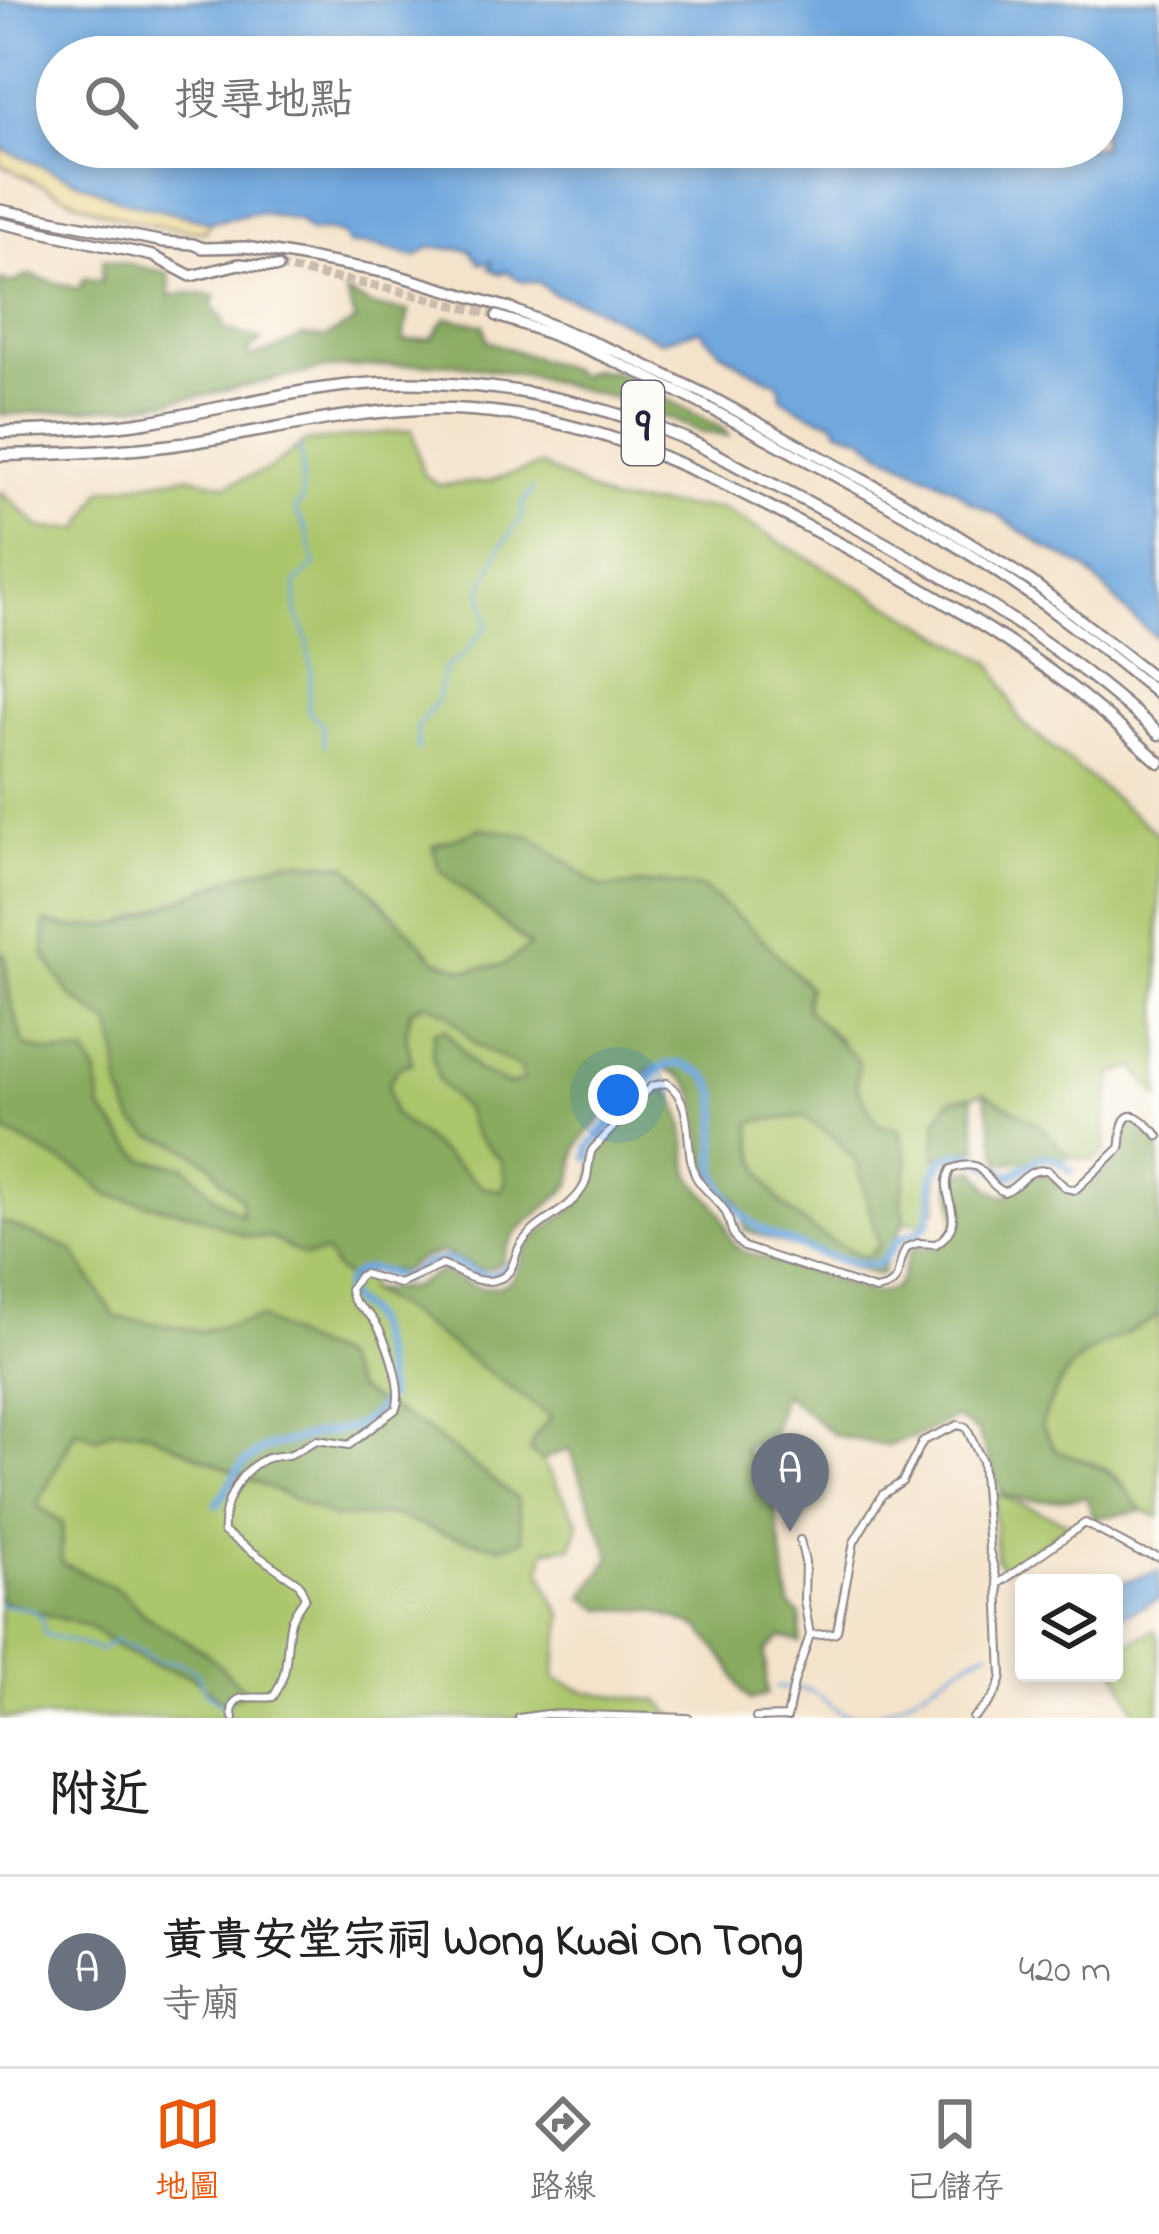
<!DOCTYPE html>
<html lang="zh-TW">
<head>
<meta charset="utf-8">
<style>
	body { margin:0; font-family:"Indie Flower","LXGW WenKai TC",sans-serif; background:#f6f6f6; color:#222 }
	.controls { position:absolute; right:36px; bottom:36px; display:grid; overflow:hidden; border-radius:12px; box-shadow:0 6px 18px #0003 }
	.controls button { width:108px; height:108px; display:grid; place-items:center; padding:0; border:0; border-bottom:3px solid #e0e0e0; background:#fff; color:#222; font:60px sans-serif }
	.you { position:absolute; left:618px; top:1095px; width:42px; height:42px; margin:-30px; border:9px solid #fff; border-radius:50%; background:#1a73e8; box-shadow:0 0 0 18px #1a73e833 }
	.badge { display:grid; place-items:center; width:78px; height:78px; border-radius:50%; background:#ea580c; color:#fff; font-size:39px; font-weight:700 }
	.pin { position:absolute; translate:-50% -99px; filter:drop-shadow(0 3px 6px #0008) }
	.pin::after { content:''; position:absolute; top:63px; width:42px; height:36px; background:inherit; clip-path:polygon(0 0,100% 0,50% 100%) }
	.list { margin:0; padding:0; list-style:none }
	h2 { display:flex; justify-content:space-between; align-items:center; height:156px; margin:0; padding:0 48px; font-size:51px }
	h2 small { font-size:39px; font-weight:400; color:#767676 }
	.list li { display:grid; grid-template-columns:78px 1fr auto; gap:36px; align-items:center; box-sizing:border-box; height:192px; padding:0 48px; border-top:3px solid #e0e0e0 }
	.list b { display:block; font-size:45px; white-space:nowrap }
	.list p { margin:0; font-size:39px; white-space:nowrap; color:#767676 }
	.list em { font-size:39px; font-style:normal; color:#767676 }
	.icon { flex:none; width:66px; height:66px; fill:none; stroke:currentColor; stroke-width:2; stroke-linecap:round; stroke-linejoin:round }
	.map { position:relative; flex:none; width:1159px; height:1718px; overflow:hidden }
	.search { position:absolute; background:#fff; box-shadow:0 6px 18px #0003; left:36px; right:36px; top:36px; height:132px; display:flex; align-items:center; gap:30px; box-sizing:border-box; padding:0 42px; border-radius:66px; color:#767676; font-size:45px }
	.sheet { height:348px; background:#fff }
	nav { display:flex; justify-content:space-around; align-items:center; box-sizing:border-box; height:168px; border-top:3px solid #e0e0e0; background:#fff; font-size:33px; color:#767676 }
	nav a { display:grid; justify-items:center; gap:6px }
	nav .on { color:#ea580c }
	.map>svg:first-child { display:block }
</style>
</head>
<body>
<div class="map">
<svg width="1159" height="1718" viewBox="0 0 1159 1718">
	<rect width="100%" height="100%" fill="#fdfcf7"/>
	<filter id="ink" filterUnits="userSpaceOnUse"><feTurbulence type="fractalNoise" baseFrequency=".00833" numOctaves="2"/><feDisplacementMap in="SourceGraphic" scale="24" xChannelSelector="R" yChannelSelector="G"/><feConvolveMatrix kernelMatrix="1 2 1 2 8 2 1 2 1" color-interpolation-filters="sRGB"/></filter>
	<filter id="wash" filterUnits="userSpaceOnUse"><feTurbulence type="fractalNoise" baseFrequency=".004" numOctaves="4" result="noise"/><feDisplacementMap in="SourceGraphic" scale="48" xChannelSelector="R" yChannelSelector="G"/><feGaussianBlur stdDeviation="2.7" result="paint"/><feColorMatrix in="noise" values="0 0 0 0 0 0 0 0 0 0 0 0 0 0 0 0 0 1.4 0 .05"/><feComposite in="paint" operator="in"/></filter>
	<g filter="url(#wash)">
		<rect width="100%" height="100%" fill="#f4e3ca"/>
		<!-- green -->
		<path fill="#acc66c" stroke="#677454" stroke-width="3" d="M412,430L423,474L438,485L485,482L541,465L611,502L722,509L993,664L1020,721L1159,835V1097L1134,1067L1113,1074L1105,1122V1150L1094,1160L1070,1157L1039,1125L985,1093L950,1100L937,1120V1207L922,1223L905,1221L901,1199L907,1161L900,1130L878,1125L856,1085L841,1041L805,1009L808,987L753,929L661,883L602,888L578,873L483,828L433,847L440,869L531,946L504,965L466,970L436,960L347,865L287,861L240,875L122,924L74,928L45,922V956L71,996L111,1025L117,1051L120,1090L152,1136L179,1144L212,1165L221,1180L241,1198L243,1217L216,1198L186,1167L145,1160L125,1140L101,1109L97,1077L86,1054L51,1053L23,1046L10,999L5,955L0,953V491L41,528L81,529L102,490L187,476L227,485L268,470L305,442Z
			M426,1003L448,1013L475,1044L521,1068L524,1081L508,1085L476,1069L445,1029L439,1081L465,1110L475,1135L501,1160L506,1182L502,1192L483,1187L393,1113L388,1085L399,1067L411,1011Z
			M0,1109L6,1132L80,1171L108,1195L194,1214L246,1236L271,1238L305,1256L327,1253L335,1268L365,1270L370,1292L405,1312L552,1417L533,1439L530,1452L542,1460L579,1523L572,1547L546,1549L541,1570L550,1593L563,1616L554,1678L586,1692L659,1701L676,1718H0V1598L3,1602L88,1626L122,1650L155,1666L193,1677L223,1703L206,1653L144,1615L122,1592L61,1562L36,1506L76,1430L97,1438L115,1429L144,1431L334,1517L394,1515L444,1534L501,1547L523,1539L517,1499L426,1429L356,1390L340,1358L300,1341L261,1318L201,1331L115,1317L72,1250L0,1221Z
			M803,1115L835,1138L858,1163L879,1246L865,1258C802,1228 754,1197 751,1123C768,1116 784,1122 803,1115Z
			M1159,1315V1517C1130,1508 1137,1497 1118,1479C1101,1463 1078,1458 1056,1451L1041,1425C1051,1399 1064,1368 1089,1352C1112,1337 1137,1332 1159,1315Z
			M994,1493L1071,1524L1004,1570L996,1559Z
			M1155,1630L1159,1639V1713L1149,1718H1139L1114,1666V1650Z"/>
		<!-- forest -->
		<path fill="#89ab60" stroke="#56664e" stroke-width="3" fill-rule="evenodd" d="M103,259L169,273L170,296L191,293L215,296L212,306L223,319V328L261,340L246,353L249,357L274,350L303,336L324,338L356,321L345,292L375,307L409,311L403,341L432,338L446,318L484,325L487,341L569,369L578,376L597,369L603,373L610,370L725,430L729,436L701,432L627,401L524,375L451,363L327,368L205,395L133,406L0,415V280L12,283L29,275L79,289L84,278L101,282Z
			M482,828L530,836L602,888L661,883L703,888L753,929L808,987L806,1009L859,1062L856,1085L878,1125L899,1129L908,1161L901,1199L905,1221L889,1249L882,1273L877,1275L745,1230C743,1222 742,1210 738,1203C730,1190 713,1182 708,1167C693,1127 713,1067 649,1069C633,1091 588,1126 578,1147C572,1160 577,1172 570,1185C545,1214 513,1221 502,1262L491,1268L481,1269L442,1252L422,1258L402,1271L365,1270L347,1278L335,1268L326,1253L305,1256L271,1238L246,1236L194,1214L108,1195L80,1171L6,1132L0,1108V953L5,954L10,999L24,1046L51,1053L86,1054L97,1077L101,1109L125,1140L145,1160L186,1167L216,1198L242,1216L241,1198L221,1180L212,1165L179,1144L152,1136L134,1123L120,1090L117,1051L111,1025L71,996L45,956L44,922L74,928L122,924L240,875L288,861L347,865L436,960L466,970L504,965L530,946L439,869L433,846ZM426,1003L448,1013L475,1044L521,1068L523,1081L508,1085L476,1069L445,1029L434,1032L432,1055L439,1081L465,1110L475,1135L501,1160L506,1182L501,1191L483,1187L393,1113L388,1085L399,1067L412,1063L406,1036L410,1011ZM803,1116L835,1138L857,1163L879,1246L865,1258C804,1231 752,1194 751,1123C769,1116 783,1121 803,1116Z
			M659,1087H665C687,1106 685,1147 690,1174C698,1189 715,1200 722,1216C729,1232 726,1240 742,1251L874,1294L894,1289L901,1279L910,1251L918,1247L937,1248C974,1226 945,1203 953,1173L976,1170L990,1189L1004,1197C1017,1192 1024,1177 1038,1175C1059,1172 1055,1199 1082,1193L1126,1152L1129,1126L1137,1123L1159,1144V1315C1137,1332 1112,1337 1089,1352C1064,1368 1051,1398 1041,1425L1056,1451C1104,1467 1112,1470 1142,1511L1094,1518L1086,1497C1056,1501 1032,1503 1003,1495L977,1431L956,1418L922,1434L887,1446L835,1435L783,1393L773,1433L743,1449L771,1482L790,1606L801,1616L800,1642L781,1637L765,1651L767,1694L750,1700L741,1690L729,1665L700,1628L653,1610L602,1609L583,1597L611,1557L569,1449L542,1460L530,1452L533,1439L551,1417L405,1312L369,1291L410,1288L441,1271C458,1278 474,1291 494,1287C521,1283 516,1265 527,1248C542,1225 573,1216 588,1191C595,1180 591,1167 596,1156C602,1143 647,1101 659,1087Z
			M984,1093L1039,1125L1070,1157L1000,1163Z
			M972,1096L978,1149L935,1157L937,1120L950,1100Z
			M0,1221L72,1250L115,1317L201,1331L261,1318L300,1341L340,1358L356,1390L426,1429L517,1499L523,1540L501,1547L444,1534L394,1515L334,1517L144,1431L115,1429L97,1438L76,1430L37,1505L63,1524L61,1562L122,1592L144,1615L206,1653L247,1692L223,1703L193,1677L156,1666L122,1650L88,1626L3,1602L0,1598Z"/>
		<!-- sand -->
		<path fill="#eeda9e" stroke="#887e6c" stroke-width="3" d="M0,148L123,201L211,222L205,232C186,229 166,228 147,224C99,215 47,188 4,166L0,163Z"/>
		<!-- water -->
		<path fill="#6fa7de" stroke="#48648c" stroke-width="3" fill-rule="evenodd" d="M0,0H1159V640L1129,614L1085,568L1045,547L999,516L969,501L955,489L878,450L863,437L839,430L832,420C820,421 792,405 781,397L780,387L777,383C748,369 718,354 699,329L661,341L583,302L553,294L538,282C525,282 517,281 508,271L500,274L489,268L492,262L480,263L470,250L429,247L416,257C394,252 370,241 349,245L342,234L327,230L310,232L298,220L257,213L211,222L123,201L9,152L0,144ZM1102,57V147H57V57Z
			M1159,1571V1599L1114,1619V1583H1104L1113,1577L1119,1583Z"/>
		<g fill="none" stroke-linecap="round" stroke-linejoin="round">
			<!-- stream -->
			<path stroke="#6fa7de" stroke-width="3" d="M299,447L302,461V502L294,508L307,532L315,565L296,583V611L307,639L311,667L308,711L322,724L324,746
				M418,750L417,728L437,701L444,669L463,655L488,625L482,589L501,546L522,517V504L533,489
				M0,1604L30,1609L42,1617L44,1634L101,1650L115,1640L159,1662H177L195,1670L205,1692L230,1710
				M776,1688C788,1688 802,1687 813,1692C828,1699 833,1713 853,1716C899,1718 948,1666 988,1651"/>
			<!-- canal -->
			<path stroke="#6fa7de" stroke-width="8" d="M588,1157L590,1147L658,1069C672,1063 679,1062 693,1068C737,1085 707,1144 718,1177C724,1196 740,1215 757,1227C776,1239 859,1272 879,1263C888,1258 890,1248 897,1242C906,1233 921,1235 927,1223C937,1203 924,1169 950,1156C969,1147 993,1170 1010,1176L1042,1157L1058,1160L1071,1171
				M217,1504L241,1466L263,1449L316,1434L353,1428L374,1415L387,1397C387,1381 376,1328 367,1315C362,1307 351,1304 347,1295C344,1289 346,1283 351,1278C366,1260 385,1275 403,1279L425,1265L444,1260C472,1267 488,1291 513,1261"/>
		</g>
	</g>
	<g filter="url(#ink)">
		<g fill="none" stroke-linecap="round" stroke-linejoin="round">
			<!-- primary-tunnel -->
			<path stroke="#cabcad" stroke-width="9" stroke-dasharray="9 4.5" stroke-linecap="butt" d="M278,267L396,290L497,316"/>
			<!-- street casing -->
			<g stroke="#8b8282" stroke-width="10">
				<path id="street" d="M998,1584L1085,1523L1139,1552L1159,1557
					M810,1635L834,1633L837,1631L854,1542L882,1495L902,1482L923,1441L958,1425L966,1427L982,1461L989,1550L998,1584L1002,1676C999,1693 987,1707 973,1718
					M795,1680L810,1635L804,1600L805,1562L800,1540
					M233,1718C227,1689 256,1700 273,1697C290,1673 285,1652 290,1625C292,1614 300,1606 305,1597L299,1584L224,1532C222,1505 238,1472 263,1460C272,1455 282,1457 291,1454C300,1450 308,1444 317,1440L349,1445L396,1409C404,1388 386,1336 372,1318C362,1307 351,1304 350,1289L359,1276L364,1274L400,1284L442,1265C460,1271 475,1285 495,1280C516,1275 512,1258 521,1244C537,1220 570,1212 584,1186C590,1175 587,1161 592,1150L652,1086L667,1083C696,1104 683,1145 695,1175C702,1190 719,1199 726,1213C733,1228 729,1236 744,1247L875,1290C906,1286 894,1267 907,1247L918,1243L936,1244C973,1220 935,1196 951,1169C988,1156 979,1180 1004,1192C1022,1186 1023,1169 1047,1170L1066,1188L1075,1190L1120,1148C1122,1141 1121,1134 1122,1128C1128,1100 1150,1128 1159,1136
					M519,1718L546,1714L688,1718
					M756,1718L786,1717
					M787,1718L794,1683"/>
			</g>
			<!-- primary casing -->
			<g stroke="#8b8282" stroke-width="14">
				<path id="primary" d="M0,210L164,242L193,244L203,248L246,247L389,273L509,308L622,354L711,397L904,502L1032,582L1159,681
					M0,223L153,256L191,276L239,264L278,267
					M497,316C594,346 682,393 771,441C835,476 900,510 961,549C1031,592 1095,643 1159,695"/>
			</g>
			<!-- highway casing -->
			<g stroke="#8b8282" stroke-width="15">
				<path id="highway" d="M0,432C48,431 98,429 145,422C223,409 300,387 379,383C482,379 586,398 681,437C709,449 735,465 762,479C795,495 827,512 859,529C966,587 1069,651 1159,734
					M0,455C57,454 116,452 173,445C265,433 359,406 453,409C589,414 694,467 812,529C895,572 979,619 1054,674C1091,701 1125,732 1159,762"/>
			</g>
			<!-- street -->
			<use href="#street" stroke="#fff" stroke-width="6"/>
			<!-- primary -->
			<use href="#primary" stroke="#fff" stroke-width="9"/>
			<!-- highway -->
			<use href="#highway" stroke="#fff" stroke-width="10"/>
		</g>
	</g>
	<g text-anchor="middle" stroke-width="12" stroke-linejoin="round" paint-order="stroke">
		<!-- shield labels -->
		<rect fill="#fdfcf7" stroke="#646373" stroke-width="3" x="622" y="381" width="42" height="84" rx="9"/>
		<g font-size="48" font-weight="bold" fill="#22223b">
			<text x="643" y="440">9</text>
		</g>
	</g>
</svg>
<div class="controls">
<button><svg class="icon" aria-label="layers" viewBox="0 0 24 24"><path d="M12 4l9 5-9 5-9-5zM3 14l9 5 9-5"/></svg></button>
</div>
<div class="you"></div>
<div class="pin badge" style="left:790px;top:1532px;background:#6b7280">A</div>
<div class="search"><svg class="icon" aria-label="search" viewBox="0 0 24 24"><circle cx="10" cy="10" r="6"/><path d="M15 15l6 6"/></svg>搜尋地點</div>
</div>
<section class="sheet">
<h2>附近<small></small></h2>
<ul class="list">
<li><span class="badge" style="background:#6b7280">A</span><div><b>黃貴安堂宗祠 Wong Kwai On Tong</b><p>寺廟</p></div><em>420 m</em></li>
</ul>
</section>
<nav>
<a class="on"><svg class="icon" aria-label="map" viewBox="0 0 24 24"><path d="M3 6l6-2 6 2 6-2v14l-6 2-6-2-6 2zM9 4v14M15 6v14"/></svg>地圖</a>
<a><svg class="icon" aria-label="directions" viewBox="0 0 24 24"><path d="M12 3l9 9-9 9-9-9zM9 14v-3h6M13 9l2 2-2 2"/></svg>路線</a>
<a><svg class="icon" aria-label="saved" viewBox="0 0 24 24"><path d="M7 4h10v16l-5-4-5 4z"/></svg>已儲存</a>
</nav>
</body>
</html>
